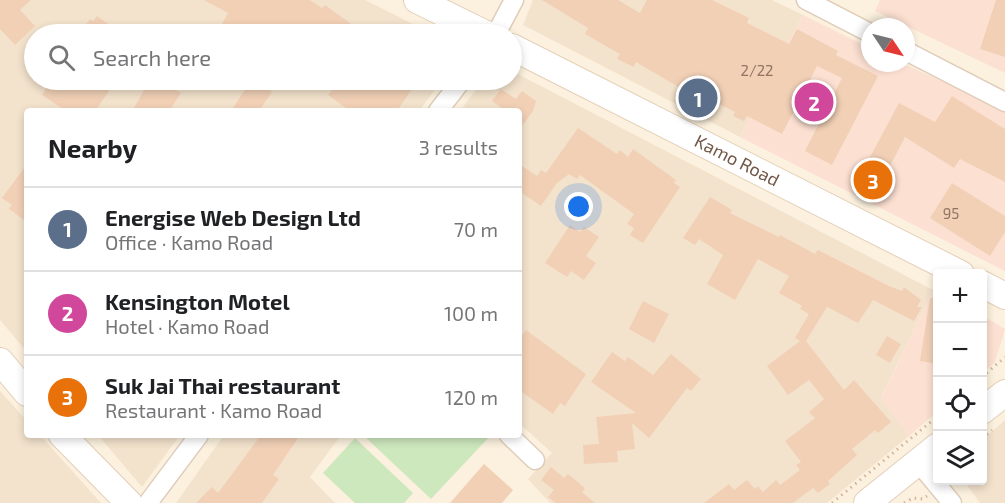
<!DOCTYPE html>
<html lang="en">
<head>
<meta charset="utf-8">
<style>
	body { margin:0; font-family:"Exo 2",sans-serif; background:#f2f2f2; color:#202124 }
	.controls { position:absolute; right:18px; bottom:18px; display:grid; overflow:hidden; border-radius:6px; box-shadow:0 3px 9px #0003 }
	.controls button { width:54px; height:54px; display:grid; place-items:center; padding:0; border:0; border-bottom:2px solid #e0e0e0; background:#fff; color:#202124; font:30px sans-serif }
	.compass { position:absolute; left:861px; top:18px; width:54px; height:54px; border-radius:50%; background:#fff; box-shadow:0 3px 9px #0003; rotate:125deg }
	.you { position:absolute; left:579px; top:207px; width:21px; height:21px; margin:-15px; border:4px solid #fff; border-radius:50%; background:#1a73e8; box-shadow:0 0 0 9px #1a73e833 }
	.badge { display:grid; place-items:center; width:39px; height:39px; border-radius:50%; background:#ea580c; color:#fff; font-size:20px; font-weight:700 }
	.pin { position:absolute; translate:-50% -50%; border:3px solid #fff; box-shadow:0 2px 6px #0006 }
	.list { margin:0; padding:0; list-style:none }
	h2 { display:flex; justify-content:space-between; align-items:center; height:78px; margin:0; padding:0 24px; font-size:26px }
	h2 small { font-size:20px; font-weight:400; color:#757577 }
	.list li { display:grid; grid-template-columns:39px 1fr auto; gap:18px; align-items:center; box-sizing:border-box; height:84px; padding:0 24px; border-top:2px solid #e0e0e0 }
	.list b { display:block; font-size:22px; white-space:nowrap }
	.list p { margin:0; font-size:20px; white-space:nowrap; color:#757577 }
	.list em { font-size:20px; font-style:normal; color:#757577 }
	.icon { flex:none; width:33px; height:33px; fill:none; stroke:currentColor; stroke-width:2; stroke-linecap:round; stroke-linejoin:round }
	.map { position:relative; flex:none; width:1005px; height:503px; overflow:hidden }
	.search { position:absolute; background:#fff; box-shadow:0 3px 9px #0003; left:24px; top:24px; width:498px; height:66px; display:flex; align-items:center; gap:15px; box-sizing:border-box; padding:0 21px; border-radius:33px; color:#757577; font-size:22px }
	.panel { position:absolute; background:#fff; box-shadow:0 3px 9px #0003; left:24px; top:108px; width:498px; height:330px; border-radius:6px }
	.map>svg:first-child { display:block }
</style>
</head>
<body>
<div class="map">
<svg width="1005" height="503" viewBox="0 0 1005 503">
	<rect width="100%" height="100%" fill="#fcf1de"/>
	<!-- residential -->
	<path fill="#f3e3cd" d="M0,0H365L433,34H34V80H442L419,111H27V352L0,320Z
		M533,0H772L803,15L740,137L523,25Z
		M512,71L933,290L881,398L909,436L827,503H550L528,479L552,453L519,423V111H460L483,80H512Z
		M0,391L27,421V435H40L101,503H0Z
		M1005,420V503H980L964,481L982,480L983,439Z
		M98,435H180L142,487Z
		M224,435H341L310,477L335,503H176Z"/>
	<!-- commercial -->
	<path fill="#fce0d2" d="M880,0H1005V73L875,11Z
		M803,15L870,48V63H902L1005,110V271L740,137Z
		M933,290L938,292L937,412L909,436L881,399Z
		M983,316L1005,329L995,362L983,373Z"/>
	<!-- green -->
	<path fill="#cee8be" d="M363,435H491L431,499Z
		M355,438L413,493L404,503H355L323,473Z"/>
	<!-- building -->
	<path fill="#f1d0b6" d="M0,0H31L20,10L35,26L15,45L0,29Z
		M204,0H310L322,8L325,5L354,26L348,34H290L277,26L273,34H241L222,24L228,13Z
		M542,0H618L640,13L647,0H712L749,18L747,23L789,44L797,29L838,51L836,55L878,76L832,165L805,151L842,78L817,66L782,134L747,116L744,121L733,116L735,112L707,98L704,102L636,62L634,67L617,59L620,54L585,34L588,28Z
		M996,0H1005V57L980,49Z
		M97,16L108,24L104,29L112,34H79L90,19L93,21Z
		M52,80H92L109,91L95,111H66L42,95Z
		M150,80H160L181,93L169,111H132Z
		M251,80H269L264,86L272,92L259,111H231Z
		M318,80H418L397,111H350L328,95L332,90Z
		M501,89L516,99L522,91L536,101L533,111L519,130V111H506L492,101Z
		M952,96L1005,129V182L960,159L954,168L905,137L875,195L855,185L899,103L935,122Z
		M578,128L617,154L620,150L628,157L633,149L676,180L674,183L680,187L643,243L630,235L634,228L627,224L634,214L580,175L577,179L569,174L557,183L541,206L519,191V164L537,176L541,170L546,173Z
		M27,164V222L9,209L12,205L2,198Z
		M952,183L1005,216V232L990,256L930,218Z
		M710,197L732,210L730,213L779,237L780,235L815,254L818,250L889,286L902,291L904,287L921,300L917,307H922L914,321L873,300L858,323L827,307L806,341L844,390L854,380L891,422L878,433L875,430L852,449L857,455L828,481L830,484L818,493L813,488L793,503H704L729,484L734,490L747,480L755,489L758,486L763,492L776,480L780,485L800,470L796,465L801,462L785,441L815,418L809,412L824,399L809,380L788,395L767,366L800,341L795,338L809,314L800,309L802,306L779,293L789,276L758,259L735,300L707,284L723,255L699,239L695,245L683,238Z
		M570,225L580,232L584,227L599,237L586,256L596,263L584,280L571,271L567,277L545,263Z
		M930,298L938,299V364L920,361Z
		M643,301L669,314L654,343L629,329Z
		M526,330L586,374L565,406L560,403L553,414L519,390V340Z
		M887,336L901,344L890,363L876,355Z
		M612,352L625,361L628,357L653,375L671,354L701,379L691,391L687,388L649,438L632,423L635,449L617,451L618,462L584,464L583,445L599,444L596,417L636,413L591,382Z
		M261,435H300L273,475L279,479L262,503H196L212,487L218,493Z
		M484,464L513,490L502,503H450Z
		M551,467L564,478L568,474L585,488L582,492L595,503H556L548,497L554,490L541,480Z"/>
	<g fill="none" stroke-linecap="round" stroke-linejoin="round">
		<!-- minor casing -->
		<g stroke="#dfcdbb" stroke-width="21">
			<path id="minor" d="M806,0L870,33
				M496,34L514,0
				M906,51L1005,102
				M438,111L462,80
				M509,435L535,460
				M918,462L952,503
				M148,503L199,435"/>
		</g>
		<!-- secondary casing -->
		<g stroke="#e4cfb9" stroke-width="28">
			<g id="secondary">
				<path d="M417,0L486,34"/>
				<path id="s1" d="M512,47L961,274"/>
				<path d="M982,284L1005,296"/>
				<path d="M0,361L27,393"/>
				<path d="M982,411L1005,393"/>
				<path d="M62,435L129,503"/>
				<path d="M867,503L938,446"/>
			</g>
		</g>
		<!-- path -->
		<path stroke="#d5b39a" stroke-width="3" stroke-dasharray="1.5 4.5" stroke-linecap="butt" d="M982,377L1005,357
			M982,438L992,430
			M832,503L938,416
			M904,503L913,498L923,499L927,496"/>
		<!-- minor -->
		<use href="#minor" stroke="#fff" stroke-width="18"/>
		<!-- secondary -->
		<use href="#secondary" stroke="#fff" stroke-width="26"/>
	</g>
	<g text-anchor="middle" stroke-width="6" stroke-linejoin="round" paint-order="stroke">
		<!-- number labels -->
		<g font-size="15" fill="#917563">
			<text x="757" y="76">2/22</text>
			<text x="951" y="219">95</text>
		</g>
		<!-- street labels -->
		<g font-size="18" fill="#715747" stroke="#fff5e4">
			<text dy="6" stroke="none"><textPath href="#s1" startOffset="252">Kamo Road</textPath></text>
		</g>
	</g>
</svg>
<div class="controls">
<button>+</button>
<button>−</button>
<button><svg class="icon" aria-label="locate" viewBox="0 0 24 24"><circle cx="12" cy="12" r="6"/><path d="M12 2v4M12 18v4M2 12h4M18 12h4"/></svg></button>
<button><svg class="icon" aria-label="layers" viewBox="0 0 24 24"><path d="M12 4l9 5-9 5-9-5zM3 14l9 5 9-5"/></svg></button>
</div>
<svg class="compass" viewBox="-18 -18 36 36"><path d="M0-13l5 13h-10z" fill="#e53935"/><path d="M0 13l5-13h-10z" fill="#757577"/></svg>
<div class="you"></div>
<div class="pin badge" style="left:698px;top:98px;background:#5c6f8a">1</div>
<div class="pin badge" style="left:814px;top:102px;background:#d1479c">2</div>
<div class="pin badge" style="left:873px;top:180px;background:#e8710a">3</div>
<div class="search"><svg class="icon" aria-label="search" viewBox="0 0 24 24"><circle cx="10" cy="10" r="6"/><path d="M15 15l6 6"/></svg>Search here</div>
<section class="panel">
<h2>Nearby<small>3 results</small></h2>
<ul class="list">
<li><span class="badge" style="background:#5c6f8a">1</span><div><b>Energise Web Design Ltd</b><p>Office · Kamo Road</p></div><em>70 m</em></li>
<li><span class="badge" style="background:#d1479c">2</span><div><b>Kensington Motel</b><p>Hotel · Kamo Road</p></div><em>100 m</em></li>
<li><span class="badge" style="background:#e8710a">3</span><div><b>Suk Jai Thai restaurant</b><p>Restaurant · Kamo Road</p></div><em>120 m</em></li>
</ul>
</section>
</div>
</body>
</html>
